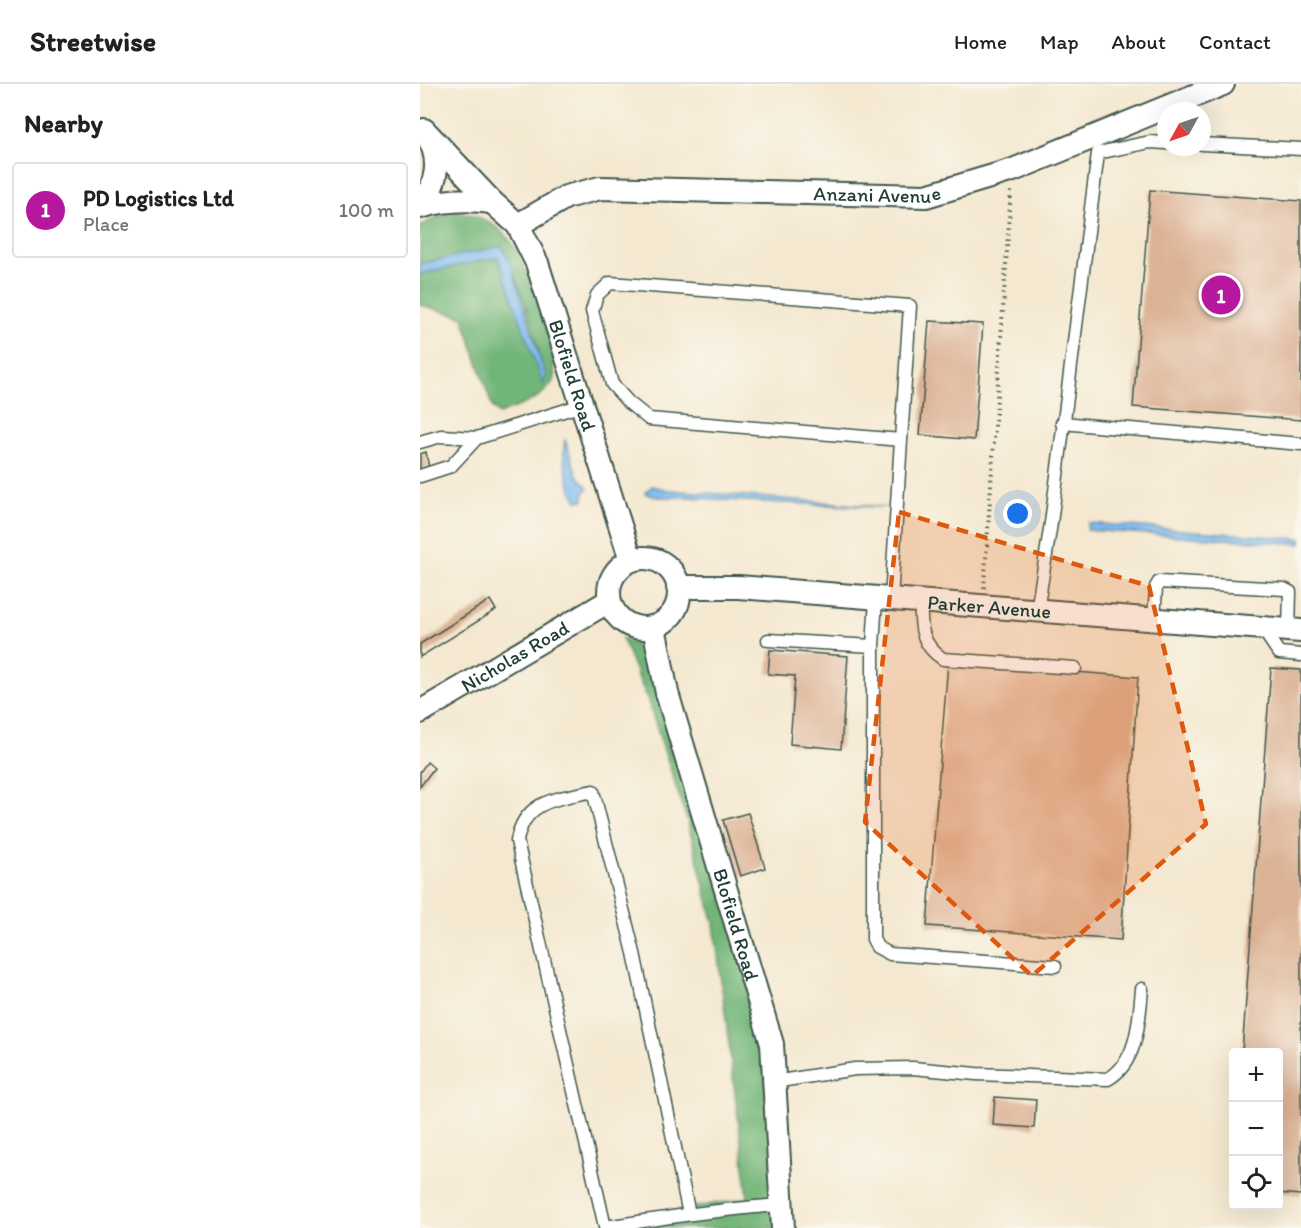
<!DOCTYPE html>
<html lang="en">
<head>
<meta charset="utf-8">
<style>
	body { margin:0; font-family:Itim,sans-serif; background:#f2f2f2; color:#202124 }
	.controls { position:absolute; right:18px; bottom:18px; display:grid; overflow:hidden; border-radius:6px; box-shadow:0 6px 24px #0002 }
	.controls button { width:54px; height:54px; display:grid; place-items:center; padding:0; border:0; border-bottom:2px solid #e0e0e0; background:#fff; color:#202124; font:30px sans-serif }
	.compass { position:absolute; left:737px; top:18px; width:54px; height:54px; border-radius:50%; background:#fff; box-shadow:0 6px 24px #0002; rotate:230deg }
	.you { position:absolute; left:598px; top:430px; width:21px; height:21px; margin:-15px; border:4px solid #fff; border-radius:50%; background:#1a73e8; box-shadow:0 0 0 9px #1a73e833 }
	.badge { display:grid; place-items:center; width:39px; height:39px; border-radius:50%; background:#b5179e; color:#fff; font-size:20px; font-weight:700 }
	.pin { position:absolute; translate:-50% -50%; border:3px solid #fff; box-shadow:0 2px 6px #0006 }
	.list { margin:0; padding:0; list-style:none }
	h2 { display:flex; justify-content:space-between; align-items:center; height:78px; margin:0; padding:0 24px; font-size:26px }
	h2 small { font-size:20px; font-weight:400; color:#757577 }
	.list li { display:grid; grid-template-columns:39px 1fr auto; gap:18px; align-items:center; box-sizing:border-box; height:96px; margin:0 12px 12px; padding:0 12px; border:2px solid #e0e0e0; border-radius:6px }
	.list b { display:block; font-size:22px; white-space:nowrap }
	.list p { margin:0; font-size:20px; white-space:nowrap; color:#757577 }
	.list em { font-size:20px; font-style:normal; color:#757577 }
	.icon { flex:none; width:33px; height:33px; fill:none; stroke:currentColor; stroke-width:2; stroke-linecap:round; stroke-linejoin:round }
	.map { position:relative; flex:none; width:881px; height:1144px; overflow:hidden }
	header { display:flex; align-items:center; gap:36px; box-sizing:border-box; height:84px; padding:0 30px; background:#fff; border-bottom:2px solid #e0e0e0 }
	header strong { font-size:28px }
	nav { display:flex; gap:33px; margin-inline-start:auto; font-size:21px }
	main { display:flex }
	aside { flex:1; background:#fff }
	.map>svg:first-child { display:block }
</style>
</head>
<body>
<header>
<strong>Streetwise</strong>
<nav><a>Home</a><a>Map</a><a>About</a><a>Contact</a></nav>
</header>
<main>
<aside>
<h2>Nearby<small></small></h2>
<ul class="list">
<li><span class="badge">1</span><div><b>PD Logistics Ltd</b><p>Place</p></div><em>100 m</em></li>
</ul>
</aside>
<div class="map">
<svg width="881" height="1144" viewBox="0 0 881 1144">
	<rect width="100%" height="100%" fill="#fbf7ec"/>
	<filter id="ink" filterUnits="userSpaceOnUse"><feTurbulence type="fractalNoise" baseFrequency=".0167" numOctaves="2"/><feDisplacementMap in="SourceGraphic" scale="12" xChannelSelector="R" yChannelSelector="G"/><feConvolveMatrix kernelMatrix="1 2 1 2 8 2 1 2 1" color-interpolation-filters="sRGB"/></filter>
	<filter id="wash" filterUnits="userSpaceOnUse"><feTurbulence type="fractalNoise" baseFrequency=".008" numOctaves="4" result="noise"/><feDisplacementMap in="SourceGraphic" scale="24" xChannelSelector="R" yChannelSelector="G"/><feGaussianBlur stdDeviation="1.35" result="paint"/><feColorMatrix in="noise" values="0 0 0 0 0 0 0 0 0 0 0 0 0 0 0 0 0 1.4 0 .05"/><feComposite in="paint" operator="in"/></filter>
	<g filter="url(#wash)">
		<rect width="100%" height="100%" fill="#f4e8d0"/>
		<!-- forest -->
		<path fill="#72b578" stroke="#487956" stroke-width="1.5" d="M38,128C58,129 79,142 92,159C105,175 142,281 133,297C123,316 96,323 79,330L72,322L43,233L0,221V190L78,173L123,299C120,256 100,202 82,162L0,180V142L21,131Z
			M202,554L218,563L237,590L342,946L357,1144H157L328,1114L294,840L268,739L227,614Z"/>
		<!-- water -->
		<path fill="#7ebcf1" stroke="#4e7c92" stroke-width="1.5" d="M82,162L92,184L121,278L126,293L123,300L78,173L0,190V180Z
			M145,356L157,391L168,404L164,409V416L157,417C148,402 141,373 145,356Z
			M232,402L248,406L465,423C399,421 332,418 266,413C252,412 237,416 225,409Z
			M668,439L881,455V460L667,446Z"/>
		<g id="blocks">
			<!-- building -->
			<path fill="#dcb295" d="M730,106L881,117V336L713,323Z
				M509,237L563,240L554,356L500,351Z
				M6,368L9,384L0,386V370Z
				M70,516L76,526L0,573V560Z
				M350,566L428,572L421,665L370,660L375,592L348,590Z
				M528,578L718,593L701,856L507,842Z
				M851,584L881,586V1111L858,1109V968H822Z
				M7,678L14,684L0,703V688Z
				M328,729L345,784L320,792L303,736Z
				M575,1013L616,1016L614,1044L573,1041Z"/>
		</g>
	</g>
	<g filter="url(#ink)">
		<use href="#blocks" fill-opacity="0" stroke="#3f574b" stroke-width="1.5"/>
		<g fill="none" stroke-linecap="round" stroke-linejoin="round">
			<!-- service casing -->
			<g stroke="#3f574b" stroke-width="15">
				<path id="service" d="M782,60L881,65
					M642,339L881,360
					M0,358L21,352L57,354L162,321
					M0,392L31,382L57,354
					M471,516L481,356L229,335L208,318L192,300L172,227L177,211L190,199L490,222L481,356
					M501,518C500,542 501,561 523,575L655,584
					M617,527L631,439L678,69L730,58L746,59
					M734,537L736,503L739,498L864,505L870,508L869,546
					M842,544L859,569L881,571
					M348,556L453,562L456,515
					M453,562V855L457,863L470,870L635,882
					M354,998L435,985L493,984L556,990L688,995C718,978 719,936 722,905
					M269,1130L214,869L173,707C139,715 104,715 97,757L185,1143C243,1134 301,1125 360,1121"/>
			</g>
			<!-- minor casing -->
			<g stroke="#3f574b" stroke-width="26">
				<g id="minor">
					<path id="s1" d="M72,118L98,141L117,179L211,476"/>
					<path d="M0,119C18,101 21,75 8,53"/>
					<path d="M0,123C23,116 48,115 72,118L4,46"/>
					<path id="s2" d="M98,141L146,113L180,104L506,112L593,86L803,0"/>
					<circle cx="224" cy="509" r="35"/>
					<path id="s3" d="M258,503H318L881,547"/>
					<path id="s4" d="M234,543L247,609L352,960L363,1144"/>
					<path id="s5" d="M0,628L189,517"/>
				</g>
			</g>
			<!-- path -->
			<path stroke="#3f574b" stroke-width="4" stroke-dasharray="1.5 4.5" stroke-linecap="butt" d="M564,504L591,107"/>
			<!-- service -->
			<use href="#service" stroke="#fff" stroke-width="12"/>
			<!-- minor -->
			<use href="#minor" stroke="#fff" stroke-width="22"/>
		</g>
	</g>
	<!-- marked area -->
	<path fill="#de580e" fill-opacity="0.2" stroke="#de580e" stroke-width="4.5" stroke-dasharray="12 8" stroke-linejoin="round" d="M479,428L729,502L786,740L612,892L445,738Z"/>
	<g text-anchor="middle" stroke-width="5" stroke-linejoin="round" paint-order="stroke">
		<!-- street labels -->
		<g font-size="20" fill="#1f3d34" stroke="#fbf7ec">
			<text dy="7" stroke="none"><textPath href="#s2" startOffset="368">Anzani Avenue</textPath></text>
			<text dy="7" stroke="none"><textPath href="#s1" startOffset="195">Blofield Road</textPath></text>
			<text dy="7" stroke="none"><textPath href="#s3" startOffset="312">Parker Avenue</textPath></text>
			<text dy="7" stroke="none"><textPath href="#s5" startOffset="110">Nicholas Road</textPath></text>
			<text dy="7" stroke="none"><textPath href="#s4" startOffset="309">Blofield Road</textPath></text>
		</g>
	</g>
</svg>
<div class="controls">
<button>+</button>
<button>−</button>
<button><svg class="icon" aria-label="locate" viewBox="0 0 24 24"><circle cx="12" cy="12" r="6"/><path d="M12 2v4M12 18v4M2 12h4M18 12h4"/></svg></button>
</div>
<svg class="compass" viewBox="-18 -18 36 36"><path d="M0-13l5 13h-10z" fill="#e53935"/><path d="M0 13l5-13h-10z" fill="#757577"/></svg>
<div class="you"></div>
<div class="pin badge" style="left:801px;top:211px">1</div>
</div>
</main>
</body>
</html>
